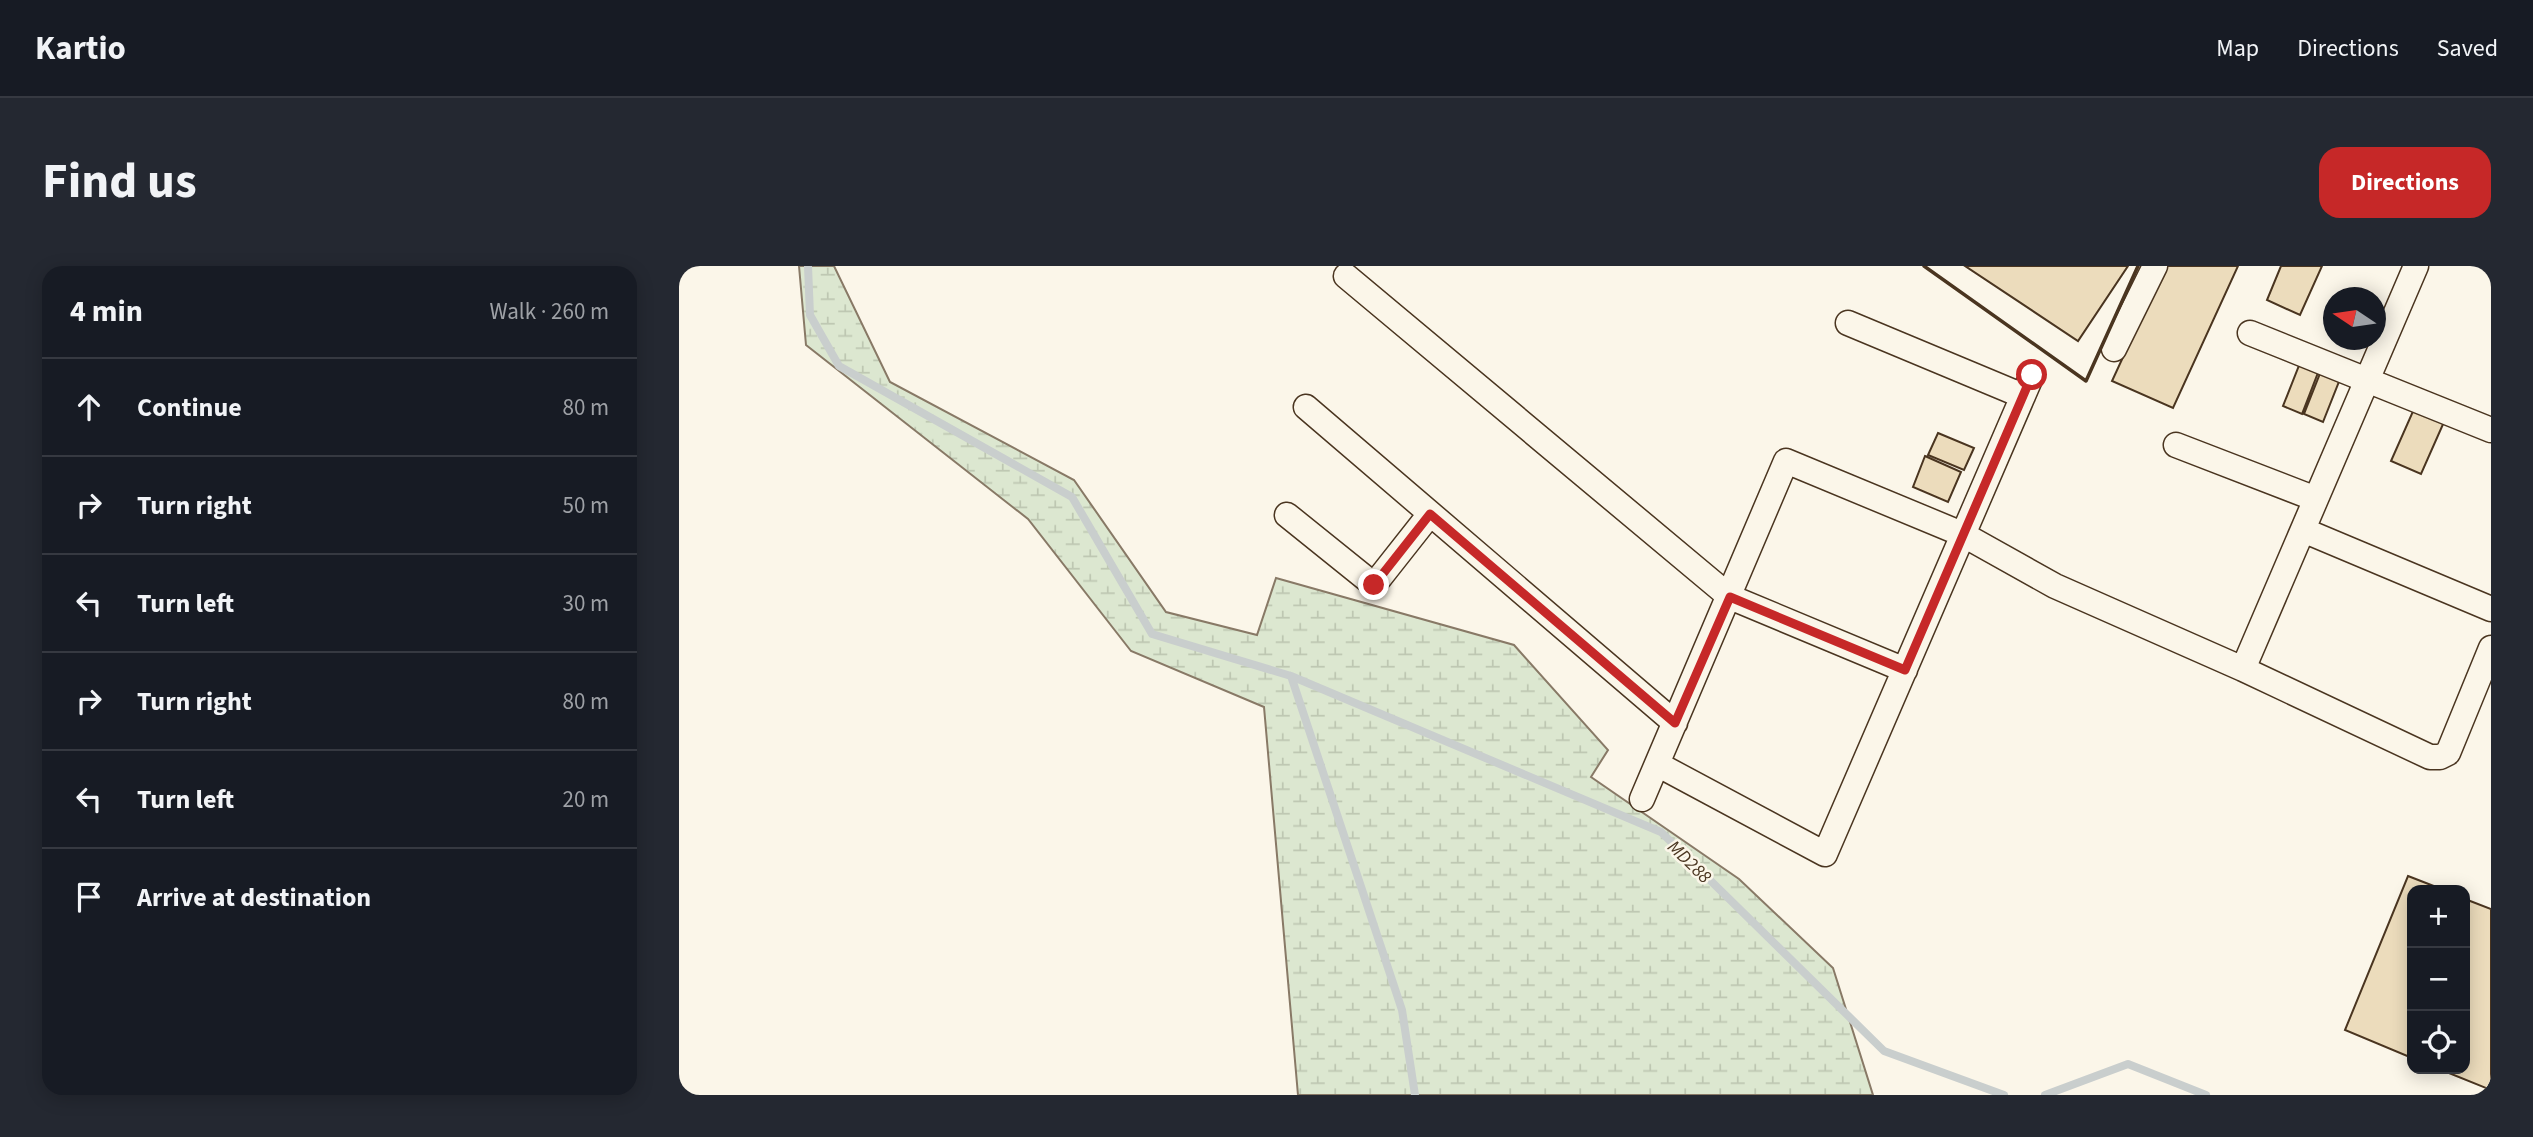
<!DOCTYPE html>
<html lang="en">
<head>
<meta charset="utf-8">
<style>
	body { margin:0; font-family:"Source Sans 3",sans-serif; background:#242831; color:#f1f3f6 }
	.controls { position:absolute; right:21px; bottom:21px; display:grid; overflow:hidden; border-radius:14px; box-shadow:0 4px 18px #0003 }
	.controls button { width:63px; height:63px; display:grid; place-items:center; padding:0; border:0; border-bottom:2px solid #363941; background:#171b24; color:#f1f3f6; font:35px sans-serif }
	.compass { position:absolute; left:1644px; top:21px; width:63px; height:63px; border-radius:50%; background:#171b24; box-shadow:0 4px 18px #0003; rotate:283deg }
	.stop { position:absolute; width:21px; height:21px; margin:-16px; border:5px solid #c62828; border-radius:50%; background:#fff }
	.stop.end { background:#c62828; border-color:#fff; box-shadow:0 2px 7px #0008 }
	.list { margin:0; padding:0; list-style:none }
	h2 { display:flex; justify-content:space-between; align-items:center; height:91px; margin:0; padding:0 28px; font-size:30px }
	h2 small { font-size:23px; font-weight:400; color:#9ea1a6 }
	.list li { display:grid; grid-template-columns:46px 1fr auto; gap:21px; align-items:center; box-sizing:border-box; height:98px; padding:0 28px; border-top:2px solid #363941 }
	.list b { display:block; font-size:26px; white-space:nowrap }
	.list em { font-size:23px; font-style:normal; color:#9ea1a6 }
	.icon { flex:none; width:38px; height:38px; fill:none; stroke:currentColor; stroke-width:2; stroke-linecap:round; stroke-linejoin:round }
	.map { position:relative; flex:none; width:1812px; height:829px; overflow:hidden; border-radius:21px }
	header { display:flex; align-items:center; gap:42px; box-sizing:border-box; height:98px; padding:0 35px; background:#171b24; border-bottom:2px solid #363941 }
	header strong { font-size:33px }
	nav { display:flex; gap:38px; margin-inline-start:auto; font-size:24px }
	.intro { display:flex; align-items:center; justify-content:space-between; box-sizing:border-box; height:168px; padding:0 42px }
	h1 { margin:0; font-size:49px }
	.button { padding:18px 32px; border-radius:21px; background:#c62828; color:#fff; font-size:24px; font-weight:700 }
	main { display:flex; gap:42px; padding:0 42px }
	aside { flex:1; background:#171b24; border-radius:21px; box-shadow:0 4px 18px #0003 }
	.map>svg:first-child { display:block }
</style>
</head>
<body>
<header>
<strong>Kartio</strong>
<nav><a>Map</a><a>Directions</a><a>Saved</a></nav>
</header>
<div class="intro"><h1>Find us</h1><a class="button">Directions</a></div>
<main>
<aside>
<h2>4 min<small>Walk · 260 m</small></h2>
<ul class="list">
<li><svg class="icon" aria-label="ahead" viewBox="0 0 24 24"><path d="M12 20V5M6 11l6-6 6 6"/></svg><div><b>Continue</b></div><em>80 m</em></li>
<li><svg class="icon" aria-label="right" viewBox="0 0 24 24"><path d="M7 20v-9h11M14 6l5 5-5 5"/></svg><div><b>Turn right</b></div><em>50 m</em></li>
<li><svg class="icon" aria-label="left" viewBox="0 0 24 24"><path d="M17 20v-9H6M10 6l-5 5 5 5"/></svg><div><b>Turn left</b></div><em>30 m</em></li>
<li><svg class="icon" aria-label="right" viewBox="0 0 24 24"><path d="M7 20v-9h11M14 6l5 5-5 5"/></svg><div><b>Turn right</b></div><em>80 m</em></li>
<li><svg class="icon" aria-label="left" viewBox="0 0 24 24"><path d="M17 20v-9H6M10 6l-5 5 5 5"/></svg><div><b>Turn left</b></div><em>20 m</em></li>
<li><svg class="icon" aria-label="arrive" viewBox="0 0 24 24"><path d="M6 21V4h12l-3 4 3 4H6"/></svg><div><b>Arrive at destination</b></div></li>
</ul>
</aside>
<div class="map">
<svg width="1812" height="829" viewBox="0 0 1812 829">
	<defs>
		<pattern id="wetland-marsh" width="20" height="14" patternUnits="userSpaceOnUse" patternTransform="scale(1.75)"><rect width="20" height="14" fill="#dce7d0"/><path d="M1 5h8M5 5V1M11 12h8M15 12V8" fill="none" stroke="#bec7b2"/></pattern>
	</defs>
	<rect width="100%" height="100%" fill="#fbf6e9"/>
	<!-- wetland -->
	<path fill="url(#wetland-marsh)" stroke="#887966" stroke-width="2" d="M120,0H155L211,116L395,214L487,346L578,369L597,312L835,379L929,484L912,511L1060,613L1154,702L1194,829H619L585,441L452,385L349,253L127,79Z"/>
	<g fill="none" stroke-linecap="round" stroke-linejoin="round">
		<!-- stream -->
		<path stroke="#c9cecd" stroke-width="8" d="M129,0L131,49L160,100L393,231L473,368L612,410L723,744L736,829
			M612,410L982,566L1205,785L1325,829
			M1366,829L1449,798L1527,829"/>
	</g>
	<!-- building -->
	<path fill="#ecdcbc" stroke="#4a3520" stroke-width="2" d="M1286,0H1449L1399,75Z
		M1486,0H1559L1494,142L1433,115Z
		M1602,0H1643L1621,49L1588,34Z
		M1621,97L1640,104L1623,148L1604,140Z
		M1642,105L1661,113L1644,156L1625,148Z
		M1735,143L1765,156L1742,208L1712,195Z
		M1259,167L1295,182L1285,204L1249,189Z
		M1246,190L1282,206L1269,236L1234,221Z
		M1729,610L1765,624H1733V792L1666,764Z
		M1786,633L1812,643V824L1760,803H1786Z"/>
	<g fill="none" stroke-linecap="round" stroke-linejoin="round">
		<!-- street casing -->
		<g stroke="#4a3520" stroke-width="27">
			<path id="street" d="M667,10L1051,331L1226,404
				M1169,57L1344,130
				M1571,67L1812,164
				M1435,83L1476,0
				M627,141L996,457
				M1497,179L1637,233
				M608,249L695,319L751,248
				M1624,264L1812,343
				M1564,403L1737,0
				M978,498L1146,588L1353,109
				M963,533L1107,195L1283,268L1376,320L1564,403L1751,491H1761L1769,487L1812,382"/>
		</g>
		<!-- street -->
		<use href="#street" stroke="#fbf6e9" stroke-width="24"/>
		<!-- wall -->
		<path stroke="#4a3520" stroke-width="3.5" d="M1245,0L1407,115L1459,0"/>
	</g>
	<g fill="none" stroke-linecap="round" stroke-linejoin="round">
		<!-- route -->
		<path stroke="#c62828" stroke-width="9" d="M695,319L751,248L996,457L1051,331L1226,404L1353,109"/>
	</g>
	<g text-anchor="middle" stroke-width="5" stroke-linejoin="round" paint-order="stroke">
		<!-- water labels -->
		<g font-size="19" font-style="italic" fill="#4a3520" stroke="#fbf6e9">
			<text transform="translate(1011 595) rotate(44)" y="7">MD288</text>
		</g>
	</g>
</svg>
<div class="controls">
<button>+</button>
<button>−</button>
<button><svg class="icon" aria-label="locate" viewBox="0 0 24 24"><circle cx="12" cy="12" r="6"/><path d="M12 2v4M12 18v4M2 12h4M18 12h4"/></svg></button>
</div>
<svg class="compass" viewBox="-18 -18 36 36"><path d="M0-13l5 13h-10z" fill="#e53935"/><path d="M0 13l5-13h-10z" fill="#9ea1a6"/></svg>
<div class="stop" style="left:1353px;top:109px"></div>
<div class="stop end" style="left:695px;top:319px"></div>
</div>
</main>
</body>
</html>
